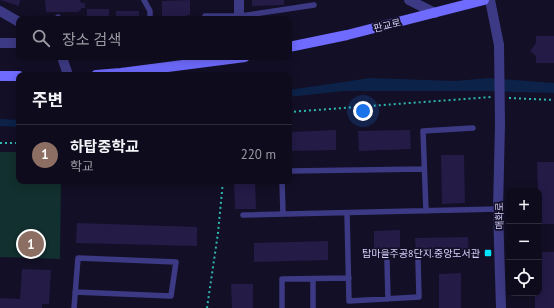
<!DOCTYPE html>
<html lang="ko">
<head>
<meta charset="utf-8">
<style>
	body { margin:0; font-family:"PT Sans","Noto Sans KR",sans-serif; background:#1c1929; color:#f1f3f6 }
	.controls { position:absolute; right:12px; bottom:12px; display:grid; overflow:hidden; border-radius:8px; box-shadow:0 2px 10px #0003 }
	.controls button { width:36px; height:36px; display:grid; place-items:center; padding:0; border:0; border-bottom:1px solid #2e2b3b; background:#0e0b1c; color:#f1f3f6; font:20px sans-serif }
	.you { position:absolute; left:363px; top:111px; width:14px; height:14px; margin:-10px; border:3px solid #fff; border-radius:50%; background:#1a73e8; box-shadow:0 0 0 6px #1a73e833 }
	.badge { display:grid; place-items:center; width:26px; height:26px; border-radius:50%; background:#d93025; color:#fff; font-size:13px; font-weight:700 }
	.pin { position:absolute; translate:-50% -50%; border:2px solid #fff; box-shadow:0 1px 4px #0006 }
	.list { margin:0; padding:0; list-style:none }
	h2 { display:flex; justify-content:space-between; align-items:center; height:52px; margin:0; padding:0 16px; font-size:17px }
	h2 small { font-size:13px; font-weight:400; color:#9b9ba3 }
	.list li { display:grid; grid-template-columns:26px 1fr auto; gap:12px; align-items:center; box-sizing:border-box; height:60px; padding:0 16px; border-top:1px solid #2e2b3b }
	.list b { display:block; font-size:15px; white-space:nowrap }
	.list p { margin:0; font-size:13px; white-space:nowrap; color:#9b9ba3 }
	.list em { font-size:13px; font-style:normal; color:#9b9ba3 }
	.icon { flex:none; width:22px; height:22px; fill:none; stroke:currentColor; stroke-width:2; stroke-linecap:round; stroke-linejoin:round }
	.map { position:relative; flex:none; width:554px; height:308px; overflow:hidden }
	.search { position:absolute; background:#0e0b1c; box-shadow:0 2px 10px #0003; left:16px; top:16px; width:276px; height:44px; display:flex; align-items:center; gap:10px; box-sizing:border-box; padding:0 14px; border-radius:8px; color:#9b9ba3; font-size:15px }
	.panel { position:absolute; background:#0e0b1c; box-shadow:0 2px 10px #0003; left:16px; top:72px; width:276px; height:112px; border-radius:8px }
	.map>svg:first-child { display:block }
</style>
</head>
<body>
<div class="map">
<svg width="554" height="308" viewBox="0 0 554 308">
	<rect width="100%" height="100%" fill="#130f26"/>
	<!-- green -->
	<path fill="#12302f" d="M0,152H19V181H61L60,259L0,257Z"/>
	<!-- water -->
	<path fill="#0c2248" d="M370,78L455,81L488,78L554,83V93L484,91H344L289,97V90Z
		M0,119L19,120V127L0,126Z"/>
	<!-- building -->
	<path fill="#241b47" d="M0,0H20L19,6Z
		M45,0H80L81,3H85V8H81V10L77,12H46Z
		M190,0V15H187V17L162,16V1Z
		M252,0H284V5L252,6Z
		M87,9H109V19H87Z
		M116,11H139V19H116Z
		M536,36H554V63H536V56L530,51L536,43Z
		M336,130V150L289,151V132Z
		M410,130L411,149L359,151L358,131Z
		M441,155H464L465,203L442,204Z
		M537,162H554V224H539Z
		M234,181H255L256,209H235Z
		M77,223L197,227V246L76,243Z
		M400,230V255L365,256V248H374V231Z
		M468,237L469,255L416,257L415,238Z
		M328,241V260L254,262V243Z
		M539,252H554V308H535V293H539Z
		M22,269L51,270L49,304H42V308H0V298L20,299Z
		M461,273V308H439V274Z
		M231,284H253V308H232Z"/>
	<g fill="none" stroke-linecap="round" stroke-linejoin="round">
		<!-- path -->
		<path stroke="#2fb8b0" stroke-width="2" stroke-dasharray="2 3" stroke-linecap="butt" d="M509,98L554,100
			M289,112L491,97
			M0,143H19
			M207,308L218,233L223,181"/>
		<!-- service -->
		<path stroke="#3d3a85" stroke-width="5.5" d="M144,0L150,11V19
			M205,16H241L314,5
			M58,17V19
			M289,171L424,169
			M282,181L283,214
			M426,211L423,131L473,128
			M347,213L349,301L419,297L418,259
			M243,215L498,209
			M387,261L388,299
			M313,279V308
			M74,308L78,258L176,262L171,296L75,292
			M282,308V279L349,278"/>
		<!-- minor -->
		<path stroke="#3d3a85" stroke-width="10" d="M239,0V19
			M409,0L435,13
			M490,0L499,45
			M0,11L19,22
			M0,43H19
			M62,57L68,75
			M500,124L498,209L501,308"/>
		<!-- secondary -->
		<path stroke="#6f6bff" stroke-width="10" d="M289,47L347,35L484,0
			M96,75L121,73L245,57
			M0,76H19"/>
		<!-- minor-bridge -->
		<path stroke="#3d3a85" stroke-width="10" d="M499,45L500,124"/>
	</g>
	<!-- markers -->
	<rect fill="#00e5ff" stroke="#130f26" stroke-width="1.5" x="484" y="249" width="8" height="8" rx="2"/>
	<g text-anchor="middle" stroke-width="3.5" stroke-linejoin="round" paint-order="stroke">
		<!-- street labels -->
		<g font-size="10" fill="#d9d4ff" stroke="#130f26">
			<text transform="translate(387 25) rotate(-14)" y="4">판교로</text>
			<text transform="translate(499 216) rotate(-91)" y="4">매화로</text>
		</g>
		<!-- poi labels -->
		<g font-size="10" fill="#d9d4ff" stroke="#130f26" text-anchor="end">
			<text x="480" y="257">탑마을주공8단지.중앙도서관</text>
		</g>
	</g>
</svg>
<div class="controls">
<button>+</button>
<button>−</button>
<button><svg class="icon" aria-label="locate" viewBox="0 0 24 24"><circle cx="12" cy="12" r="6"/><path d="M12 2v4M12 18v4M2 12h4M18 12h4"/></svg></button>
</div>
<div class="you"></div>
<div class="pin badge" style="left:31px;top:244px;background:#8d6e63">1</div>
<div class="search"><svg class="icon" aria-label="search" viewBox="0 0 24 24"><circle cx="10" cy="10" r="6"/><path d="M15 15l6 6"/></svg>장소 검색</div>
<section class="panel">
<h2>주변<small></small></h2>
<ul class="list">
<li><span class="badge" style="background:#8d6e63">1</span><div><b>하탑중학교</b><p>학교</p></div><em>220 m</em></li>
</ul>
</section>
</div>
</body>
</html>
